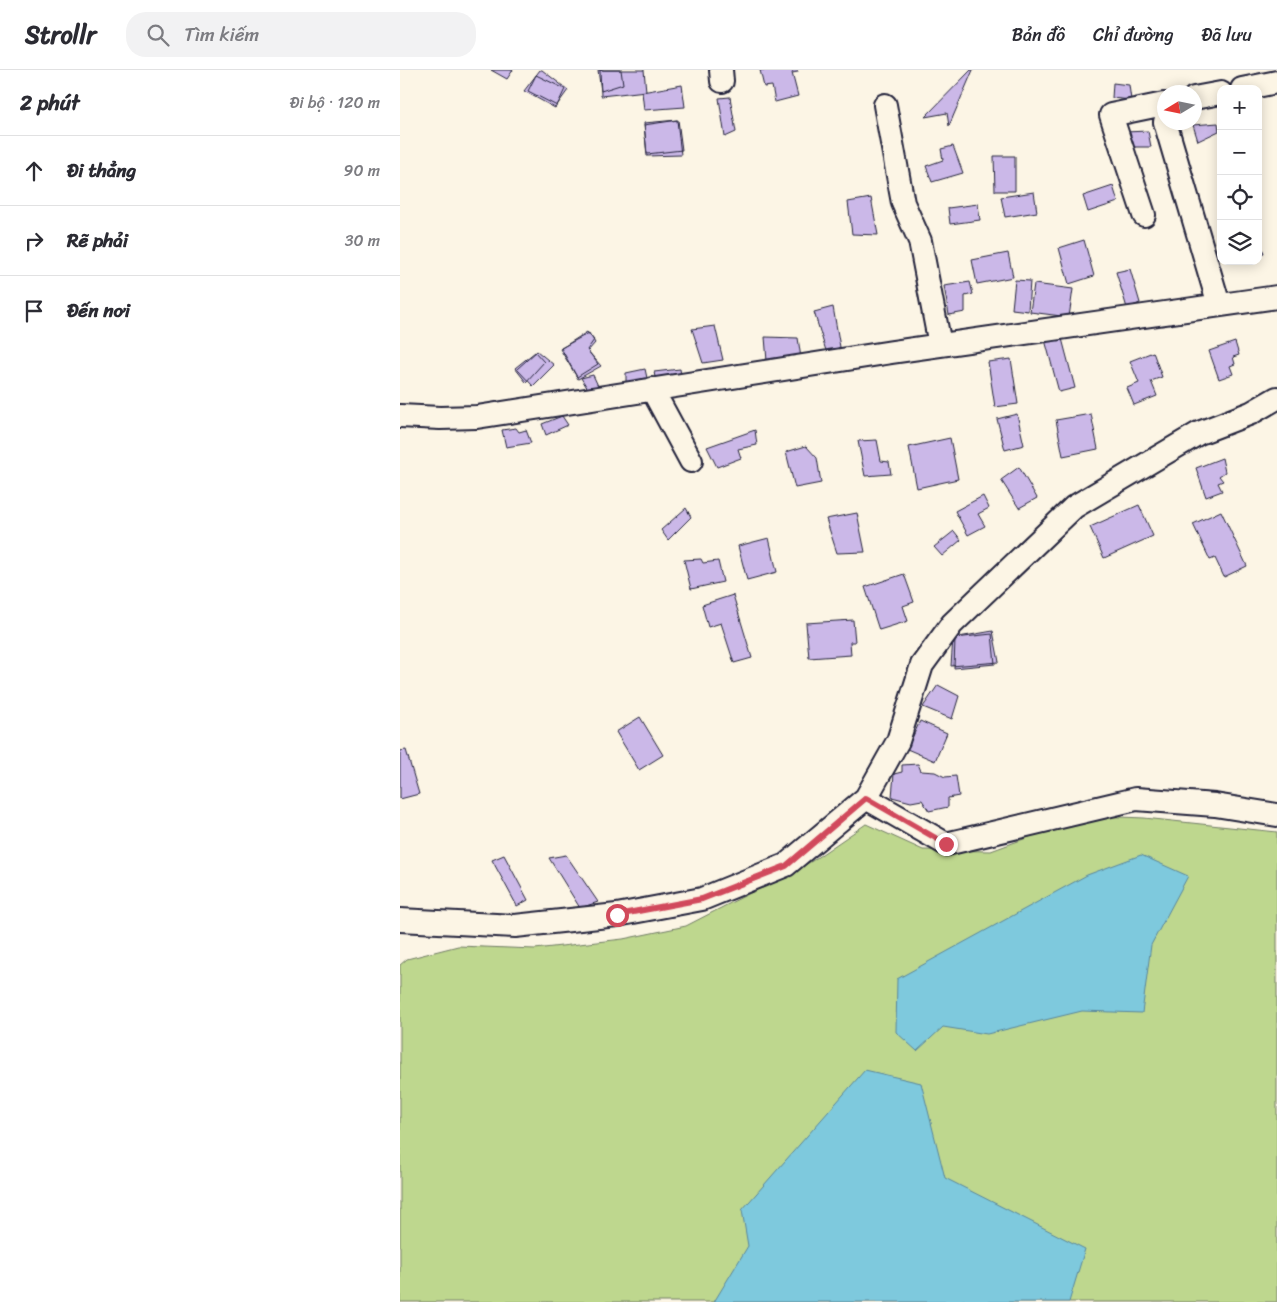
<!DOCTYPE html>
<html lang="vi">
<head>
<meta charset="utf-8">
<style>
	body { margin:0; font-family:Sriracha,sans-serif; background:#f2f2f3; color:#2b2b33 }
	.controls { position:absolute; right:15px; top:15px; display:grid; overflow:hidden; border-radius:10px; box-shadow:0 2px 12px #0003 }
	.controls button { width:45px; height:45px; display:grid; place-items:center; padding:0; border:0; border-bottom:1px solid #e1e1e2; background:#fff; color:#2b2b33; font:25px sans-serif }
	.compass { position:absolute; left:757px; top:15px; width:45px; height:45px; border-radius:50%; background:#fff; box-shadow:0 2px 12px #0003; rotate:260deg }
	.stop { position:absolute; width:15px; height:15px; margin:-11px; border:4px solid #d1495b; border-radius:50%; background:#fff }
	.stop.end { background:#d1495b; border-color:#fff; box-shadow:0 1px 5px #0008 }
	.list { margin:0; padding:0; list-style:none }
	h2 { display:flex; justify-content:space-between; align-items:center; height:65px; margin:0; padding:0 20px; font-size:21px }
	h2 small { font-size:16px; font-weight:400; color:#7c7c81 }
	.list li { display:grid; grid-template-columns:32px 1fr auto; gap:15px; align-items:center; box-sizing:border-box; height:70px; padding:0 20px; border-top:1px solid #e1e1e2 }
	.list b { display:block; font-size:19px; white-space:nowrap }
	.list em { font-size:16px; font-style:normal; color:#7c7c81 }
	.icon { flex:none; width:28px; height:28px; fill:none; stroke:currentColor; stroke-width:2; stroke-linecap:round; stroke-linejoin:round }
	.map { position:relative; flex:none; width:877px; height:1232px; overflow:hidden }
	header { display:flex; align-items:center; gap:30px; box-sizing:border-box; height:70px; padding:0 25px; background:#fff; border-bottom:1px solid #e1e1e2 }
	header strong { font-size:24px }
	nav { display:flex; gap:28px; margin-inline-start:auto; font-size:18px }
	.search { width:350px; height:45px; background:#f2f2f3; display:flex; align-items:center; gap:12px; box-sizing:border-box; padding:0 18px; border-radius:20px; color:#7c7c81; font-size:19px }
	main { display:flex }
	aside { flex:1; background:#fff }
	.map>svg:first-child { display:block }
</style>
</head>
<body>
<header>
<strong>Strollr</strong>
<div class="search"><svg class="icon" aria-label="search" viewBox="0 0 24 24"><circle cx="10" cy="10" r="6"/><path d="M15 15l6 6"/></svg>Tìm kiếm</div>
<nav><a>Bản đồ</a><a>Chỉ đường</a><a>Đã lưu</a></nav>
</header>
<main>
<aside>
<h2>2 phút<small>Đi bộ · 120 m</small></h2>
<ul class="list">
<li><svg class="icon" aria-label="ahead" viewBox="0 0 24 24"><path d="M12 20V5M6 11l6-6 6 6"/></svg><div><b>Đi thẳng</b></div><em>90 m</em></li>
<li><svg class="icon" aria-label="right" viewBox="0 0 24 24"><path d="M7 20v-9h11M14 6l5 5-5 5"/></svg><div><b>Rẽ phải</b></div><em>30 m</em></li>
<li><svg class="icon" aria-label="arrive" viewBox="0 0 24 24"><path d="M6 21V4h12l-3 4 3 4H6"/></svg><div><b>Đến nơi</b></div></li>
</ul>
</aside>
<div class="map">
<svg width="877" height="1232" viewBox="0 0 877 1232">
	<rect width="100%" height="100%" fill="#fcf5e5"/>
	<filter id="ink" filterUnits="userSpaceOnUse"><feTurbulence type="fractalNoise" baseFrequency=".02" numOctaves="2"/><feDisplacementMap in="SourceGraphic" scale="10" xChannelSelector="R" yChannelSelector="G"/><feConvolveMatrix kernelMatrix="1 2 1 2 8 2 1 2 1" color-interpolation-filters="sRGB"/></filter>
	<g filter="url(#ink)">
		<!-- green -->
		<path fill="#bed78e" stroke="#707c64" d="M697,746L744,748L877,762V1232H0V895L7,889L58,876L135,879L223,869L286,856L412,791L466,754L523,780L591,781L651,759Z"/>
		<!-- water -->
		<path fill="#7ec9dd" stroke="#59869c" d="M741,785L788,806L751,875L742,943L682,941L587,964L543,957L517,981L496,962L497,909L687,805Z
			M465,1000L521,1013L545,1108L685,1179L669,1232H570L563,1230L560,1232H314L348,1176L342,1140Z"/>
		<!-- building -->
		<path fill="#cbb8e8" stroke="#22223b" d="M91,0H113L107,9Z
			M140,0H142L168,20L155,38L124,21Z
			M198,0H221L223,14L201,21Z
			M200,0H244L246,21L201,26Z
			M360,0H397L398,2L392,3L398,26L375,32L372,16L364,17Z
			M571,0H573L549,56L547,43L525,47Z
			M136,5L165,19L157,36L128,21Z
			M713,13L729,15L731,30L712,28Z
			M282,15L285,37L244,40L242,22Z
			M330,27L336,62L325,67L319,28Z
			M277,50L281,85L247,86L244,53Z
			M278,50L282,80L247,84L244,55Z
			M818,53L819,61L798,71L793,55Z
			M748,61L751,77H726L725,62Z
			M553,76L563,103L532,112L526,96L543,90L541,79Z
			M594,86H615V121H595Z
			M713,116L718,132L688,142L683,126Z
			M634,122L637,142L605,147L601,127Z
			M471,128L478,165L452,164L448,132Z
			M578,134L580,150L550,154L548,138Z
			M858,168L864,183L858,184Z
			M684,170L694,206L669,214L659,178Z
			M608,183L613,207L577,214L572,190Z
			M730,199L740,233L727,238L716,202Z
			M615,210L630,211L628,241L612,239Z
			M570,212L573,224L565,226V242L549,245L544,216Z
			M634,214L673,219L669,247L630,242Z
			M433,237L440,277L427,284L414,242Z
			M315,256L323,290L303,293L292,259Z
			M660,261L675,318L659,322L644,266Z
			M187,262L194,270L187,280L201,296L178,309L160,279Z
			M189,263L195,273L188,281L198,294L177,307L161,278Z
			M365,267L398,268L401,288L367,291Z
			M835,272L839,285L833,287L835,294L830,296L833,304L819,309L809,281Z
			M137,281L154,295L133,316L117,299Z
			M135,282L144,292L126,312L115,298Z
			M753,282L762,307L751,311L757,326L734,335L727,318L739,313L730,291Z
			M611,289L618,334L595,337L588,292Z
			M245,299L247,308L226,312V303Z
			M280,299L282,312L257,317L254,302Z
			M193,305L199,318L188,319L181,308Z
			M617,344L624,375L605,380L597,349Z
			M691,344L698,379L663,386L656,350Z
			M162,346L168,355L146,365L142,354Z
			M116,358L119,362L126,360L131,373L106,377L102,360Z
			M355,360L357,375L338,379L341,388L317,397L307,377Z
			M550,368L558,409L517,418L509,377Z
			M477,370L481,391L489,392L491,404L465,406L458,371Z
			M406,376L417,388L421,413L395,418L386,382Z
			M822,388L825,402L819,406L823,411L818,413L822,421L806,427L796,398Z
			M619,397L637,428L619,438L601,410Z
			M583,426L589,438L578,444L585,456L568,465L555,441Z
			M739,435L753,466L704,488L690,457Z
			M286,438L291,447L268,470L261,460Z
			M821,441L847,496L824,507L815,488L810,490L793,454Z
			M457,443L465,482L437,483L426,449Z
			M554,461L561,470L542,486L534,477Z
			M369,468L377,502L347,510L338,476Z
			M301,489L303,493L318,491L323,512L291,519L284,490Z
			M504,504L514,532L503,536L508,551L479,560L465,517Z
			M333,525L352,588L334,593L321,553L308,557L302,535Z
			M453,550L455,572H450L451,585L409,588L406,553Z
			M593,561L599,592L551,596L553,568Z
			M592,564L595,594L554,598L555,568Z
			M538,615L559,626L552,649L523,637Z
			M240,647L263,685L239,700L216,662Z
			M520,651L547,663L535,691L507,679Z
			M6,680L19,724L0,729V681Z
			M518,694L521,701L535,702L545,707L556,706L559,726L548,728V737L529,741L522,730L511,732L492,727L494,704L502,702V695Z
			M104,785L128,830L117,836L92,790Z
			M166,785L198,832L180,838L149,788Z"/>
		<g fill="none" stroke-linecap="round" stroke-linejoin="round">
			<!-- minor casing -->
			<g stroke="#22223b" stroke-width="26">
				<path id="minor" d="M321,0L322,11
					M842,19L877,12
					M794,28L821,23
					M485,35L503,133L520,171L540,275
					M765,52L819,235
					M744,145L711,45L764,34
					M252,319L291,391
					M0,346L40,348L77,347L492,282L877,227
					M466,728L546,774L736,729L815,735L877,745
					M0,850L115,856L217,845L302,829L386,795L466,728L498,671L522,595L552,554L674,437L799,363L851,343L877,328"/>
			</g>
			<!-- minor -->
			<use href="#minor" stroke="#fcf5e5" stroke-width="22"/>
		</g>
	</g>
	<g fill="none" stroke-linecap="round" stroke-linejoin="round" filter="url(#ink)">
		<!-- route -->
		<path stroke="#d1495b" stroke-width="6" d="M217,845L302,829L386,796L466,728L546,774"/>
	</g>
</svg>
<div class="controls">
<button>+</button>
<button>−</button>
<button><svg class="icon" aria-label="locate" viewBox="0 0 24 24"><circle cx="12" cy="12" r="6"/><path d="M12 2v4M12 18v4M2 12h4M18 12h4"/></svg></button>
<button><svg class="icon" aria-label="layers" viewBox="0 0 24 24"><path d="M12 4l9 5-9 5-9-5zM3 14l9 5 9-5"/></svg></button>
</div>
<svg class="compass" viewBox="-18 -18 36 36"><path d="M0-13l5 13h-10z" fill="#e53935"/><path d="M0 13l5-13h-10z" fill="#7c7c81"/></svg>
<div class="stop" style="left:217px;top:845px"></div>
<div class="stop end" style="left:546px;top:774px"></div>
</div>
</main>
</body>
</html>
